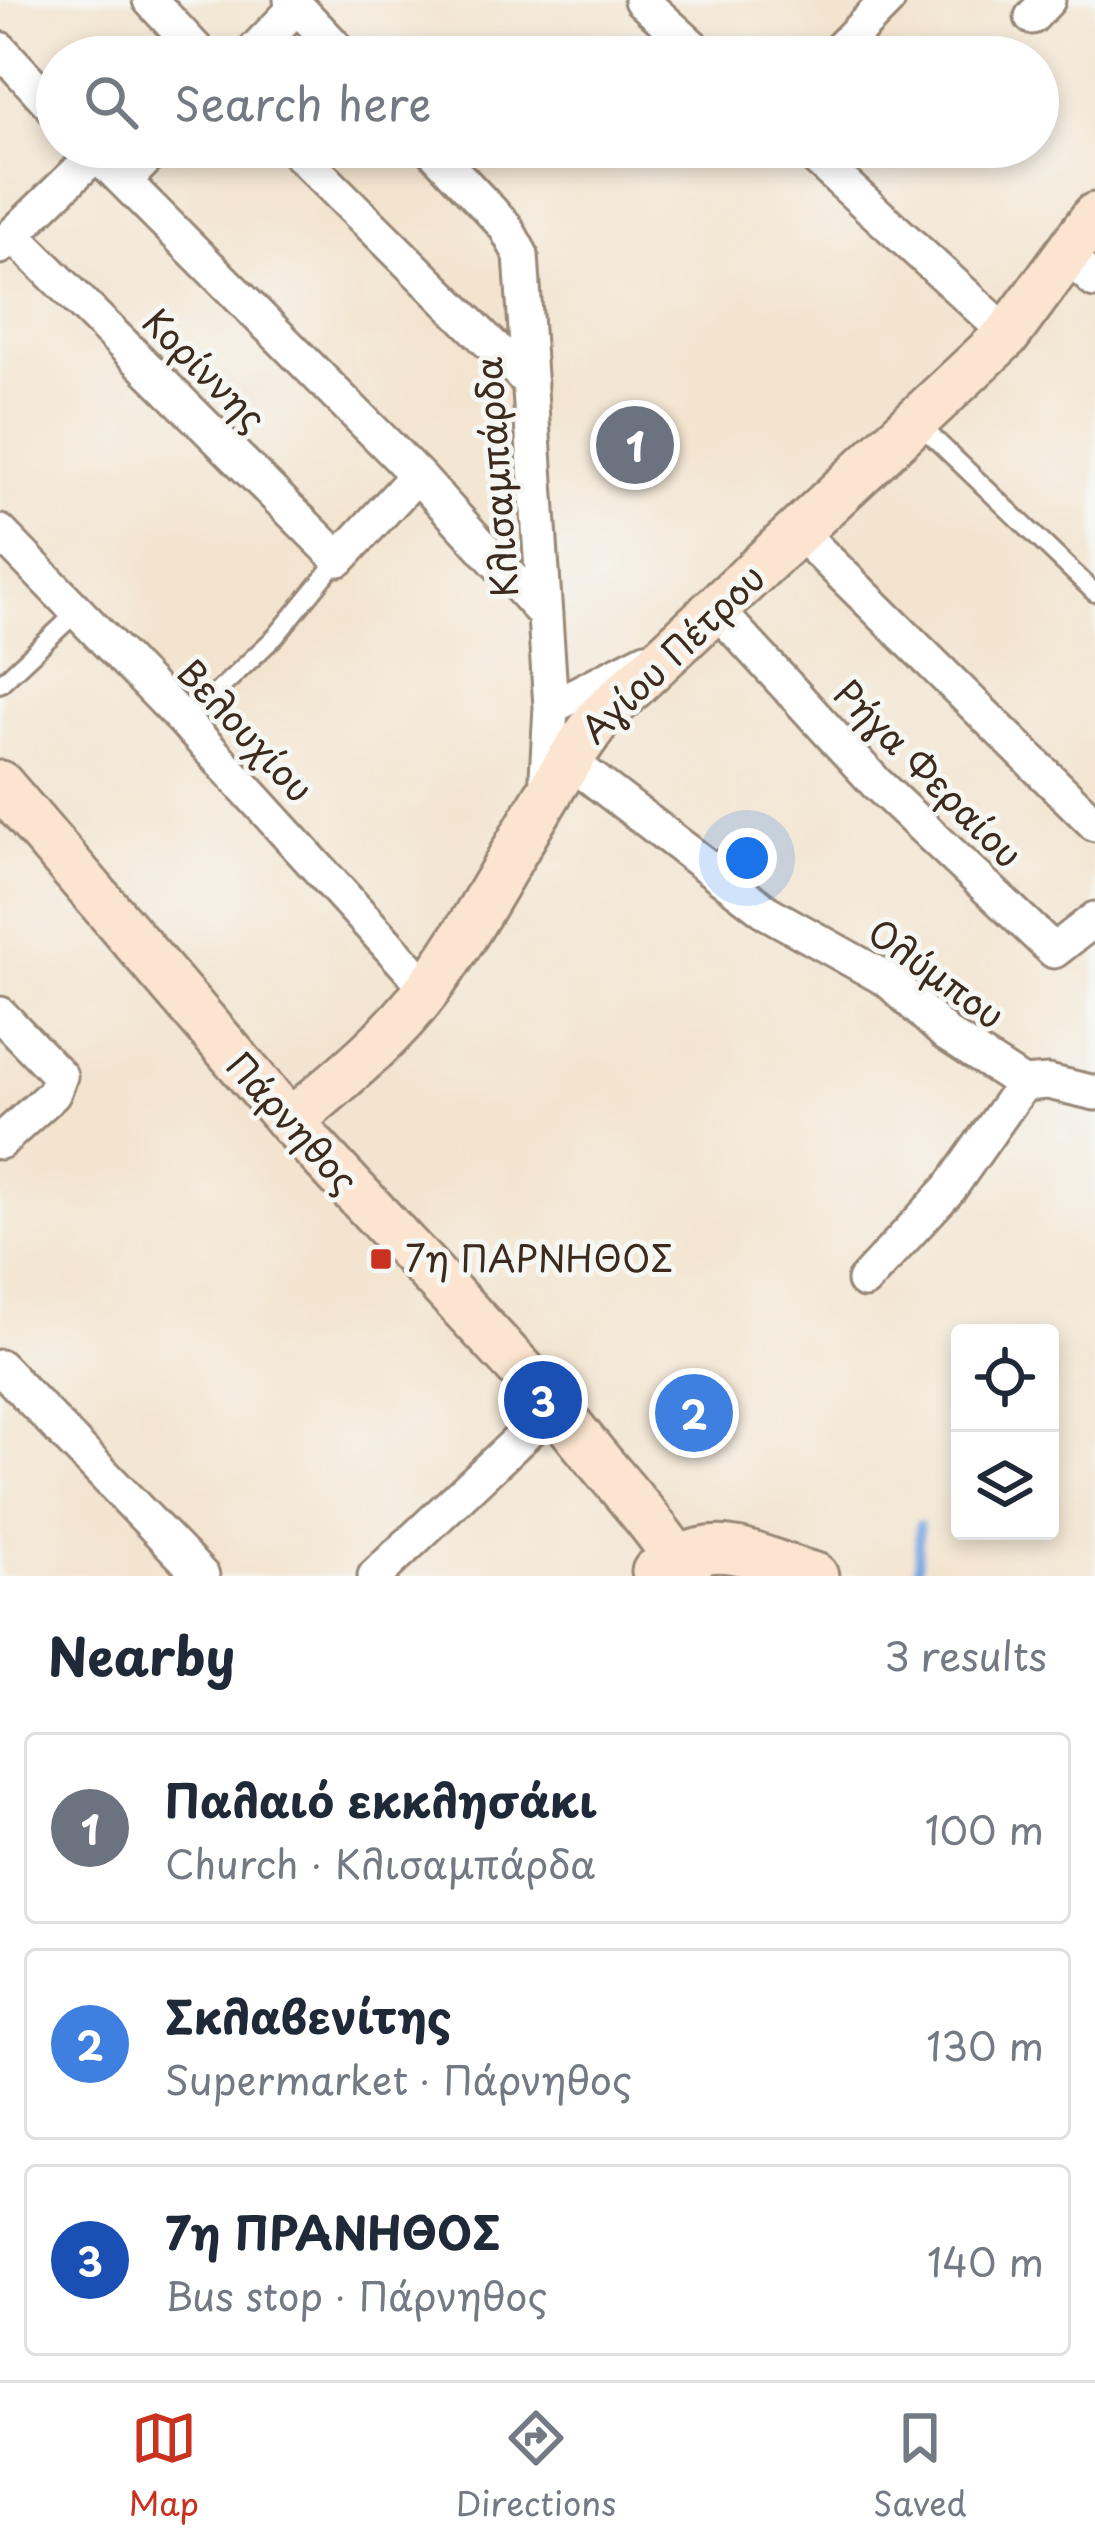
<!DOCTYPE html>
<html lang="en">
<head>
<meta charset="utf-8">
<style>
	body { margin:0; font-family:"Playpen Sans",sans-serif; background:#f2f2f3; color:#1f2937 }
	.controls { position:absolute; right:36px; bottom:36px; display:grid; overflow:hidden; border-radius:12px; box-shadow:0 6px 18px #0003 }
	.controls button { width:108px; height:108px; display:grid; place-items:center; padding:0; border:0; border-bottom:3px solid #e0e1e3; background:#fff; color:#1f2937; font:60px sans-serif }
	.you { position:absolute; left:747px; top:858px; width:42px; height:42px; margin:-30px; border:9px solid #fff; border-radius:50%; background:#1a73e8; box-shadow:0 0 0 18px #1a73e833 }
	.badge { display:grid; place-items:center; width:78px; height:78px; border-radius:50%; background:#c8321e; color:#fff; font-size:39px; font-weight:700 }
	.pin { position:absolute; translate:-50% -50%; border:6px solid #fff; box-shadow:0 3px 12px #0006 }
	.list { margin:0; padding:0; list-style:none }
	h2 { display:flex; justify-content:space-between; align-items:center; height:156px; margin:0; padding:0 48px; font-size:51px }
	h2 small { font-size:39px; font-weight:400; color:#747a83 }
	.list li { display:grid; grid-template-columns:78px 1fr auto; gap:36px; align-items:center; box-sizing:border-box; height:192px; margin:0 24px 24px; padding:0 24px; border:3px solid #e0e1e3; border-radius:12px }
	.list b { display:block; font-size:45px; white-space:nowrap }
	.list p { margin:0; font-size:39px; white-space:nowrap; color:#747a83 }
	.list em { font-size:39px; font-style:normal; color:#747a83 }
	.icon { flex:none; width:66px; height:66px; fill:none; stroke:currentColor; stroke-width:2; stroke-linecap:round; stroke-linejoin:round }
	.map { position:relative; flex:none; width:1095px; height:1576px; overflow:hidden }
	.search { position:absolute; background:#fff; box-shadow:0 6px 18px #0003; left:36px; right:36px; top:36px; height:132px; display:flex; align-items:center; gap:30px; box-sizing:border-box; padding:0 42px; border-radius:66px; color:#747a83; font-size:45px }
	.sheet { height:804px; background:#fff }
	nav { display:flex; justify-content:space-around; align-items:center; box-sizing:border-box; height:168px; border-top:3px solid #e0e1e3; background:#fff; font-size:33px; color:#747a83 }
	nav a { display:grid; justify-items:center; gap:6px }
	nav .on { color:#c8321e }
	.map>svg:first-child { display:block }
</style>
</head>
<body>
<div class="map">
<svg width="1095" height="1576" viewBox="0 0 1095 1576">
	<rect width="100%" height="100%" fill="#f6f6f2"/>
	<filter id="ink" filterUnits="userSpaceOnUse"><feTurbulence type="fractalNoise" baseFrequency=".00833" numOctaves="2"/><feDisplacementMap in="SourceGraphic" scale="24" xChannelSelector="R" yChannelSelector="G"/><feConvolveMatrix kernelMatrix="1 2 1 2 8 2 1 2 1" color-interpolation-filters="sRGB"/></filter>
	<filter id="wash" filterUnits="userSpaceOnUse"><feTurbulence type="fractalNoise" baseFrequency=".004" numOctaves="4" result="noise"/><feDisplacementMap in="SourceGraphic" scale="48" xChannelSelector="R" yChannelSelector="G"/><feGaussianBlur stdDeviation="2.7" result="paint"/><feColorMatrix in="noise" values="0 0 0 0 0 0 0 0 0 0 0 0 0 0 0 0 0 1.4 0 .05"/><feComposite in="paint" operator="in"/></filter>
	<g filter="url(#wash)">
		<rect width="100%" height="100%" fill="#f3e4cf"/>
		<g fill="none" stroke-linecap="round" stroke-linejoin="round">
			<!-- stream -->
			<path stroke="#74a5df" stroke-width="9" d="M918,1576L919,1525"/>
		</g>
	</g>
	<g filter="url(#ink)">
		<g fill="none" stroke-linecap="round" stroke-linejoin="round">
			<!-- lane casing -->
			<g stroke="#978776" stroke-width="22">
				<path id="lane" d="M919,424L1095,593
					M0,684L78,611
					M185,722L276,636L339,559"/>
			</g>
			<!-- street casing -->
			<g stroke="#978776" stroke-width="39">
				<path id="street" d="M150,0L203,57
					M291,0L345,57
					M641,0L704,57
					M1032,17L1048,0
					M0,49L57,111
					M248,57L297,6
					M832,57L888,0
					M90,147L417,475L545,615
					M292,147L530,383
					M430,147L505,226L521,255L551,707L546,794
					M804,147L1008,334
					M124,181L158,147
					M13,235L339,559L417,475
					M0,247L96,154
					M1066,255L1095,281
					M0,532L185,722L428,989
					M799,532L1095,824
					M698,623L716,609L876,783L1054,951L1095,919
					M551,707L646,659
					M568,760L768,913L888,980L946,1034L1023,1084L1048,1082L1095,1093
					M0,1014L60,1076L53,1094L0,1142
					M864,1281L950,1188L1023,1084
					M0,1367L202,1576
					M375,1576L555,1406"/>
			</g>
			<!-- secondary casing -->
			<g stroke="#978776" stroke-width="51">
				<path id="secondary" d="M0,784L290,1122L555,1406C598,1465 649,1513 688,1576
					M290,1122C338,1081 390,1040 428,989C492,902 535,803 600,717L1008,334L1095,216
					M655,1572C723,1528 747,1558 815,1576"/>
			</g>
			<!-- lane -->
			<use href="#lane" stroke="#fff" stroke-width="16"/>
			<!-- street -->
			<use href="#street" stroke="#fff" stroke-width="33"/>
			<!-- secondary -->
			<use href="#secondary" stroke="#fce5d0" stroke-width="45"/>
		</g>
	</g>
	<!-- markers -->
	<rect fill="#c8321e" stroke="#f6f6f2" stroke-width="4.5" x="369" y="1247" width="24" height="24" rx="6"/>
	<g text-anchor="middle" stroke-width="10" stroke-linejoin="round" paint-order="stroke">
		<!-- street labels -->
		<g font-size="36" fill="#3b2a1e" stroke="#f6f6f2">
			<text transform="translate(204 370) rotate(45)" y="13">Κορίννης</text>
			<text transform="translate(497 477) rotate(-94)" y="13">Κλισαμπάρδα</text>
			<text transform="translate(673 654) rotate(-44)" y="13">Αγίου Πέτρου</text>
			<text transform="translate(245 731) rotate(47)" y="13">Βελουχίου</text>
			<text transform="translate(928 774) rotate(45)" y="13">Ρήγα Φεραίου</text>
			<text transform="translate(936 974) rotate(36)" y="13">Ολύμπου</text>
			<text transform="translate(292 1123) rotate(48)" y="13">Πάρνηθος</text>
		</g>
		<!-- poi labels -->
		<g font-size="36" fill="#3b2a1e" stroke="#f6f6f2" text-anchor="start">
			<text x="405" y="1272">7η ΠΑΡΝΗΘΟΣ</text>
		</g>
	</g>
</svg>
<div class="controls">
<button><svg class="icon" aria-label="locate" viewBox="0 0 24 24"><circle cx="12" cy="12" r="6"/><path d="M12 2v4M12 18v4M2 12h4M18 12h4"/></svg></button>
<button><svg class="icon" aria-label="layers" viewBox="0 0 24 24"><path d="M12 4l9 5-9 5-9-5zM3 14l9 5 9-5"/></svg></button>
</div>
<div class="you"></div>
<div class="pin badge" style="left:635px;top:445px;background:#6b7280">1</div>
<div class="pin badge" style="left:694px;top:1413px;background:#3f7fe0">2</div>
<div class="pin badge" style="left:543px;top:1400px;background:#1a4fb4">3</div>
<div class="search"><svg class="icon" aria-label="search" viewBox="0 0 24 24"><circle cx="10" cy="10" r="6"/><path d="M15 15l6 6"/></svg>Search here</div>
</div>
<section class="sheet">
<h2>Nearby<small>3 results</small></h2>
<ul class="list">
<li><span class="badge" style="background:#6b7280">1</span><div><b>Παλαιό εκκλησάκι</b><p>Church · Κλισαμπάρδα</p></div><em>100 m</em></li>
<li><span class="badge" style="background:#3f7fe0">2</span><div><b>Σκλαβενίτης</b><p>Supermarket · Πάρνηθος</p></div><em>130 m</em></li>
<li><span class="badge" style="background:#1a4fb4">3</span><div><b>7η ΠΡΑΝΗΘΟΣ</b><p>Bus stop · Πάρνηθος</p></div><em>140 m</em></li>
</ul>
</section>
<nav>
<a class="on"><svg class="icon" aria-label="map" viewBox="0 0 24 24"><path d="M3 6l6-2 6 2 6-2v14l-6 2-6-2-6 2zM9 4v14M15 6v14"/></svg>Map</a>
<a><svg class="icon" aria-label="directions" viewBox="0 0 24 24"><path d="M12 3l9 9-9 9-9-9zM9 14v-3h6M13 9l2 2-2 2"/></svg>Directions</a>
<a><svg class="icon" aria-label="saved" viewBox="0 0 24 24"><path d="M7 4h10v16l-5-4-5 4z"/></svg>Saved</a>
</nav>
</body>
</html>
